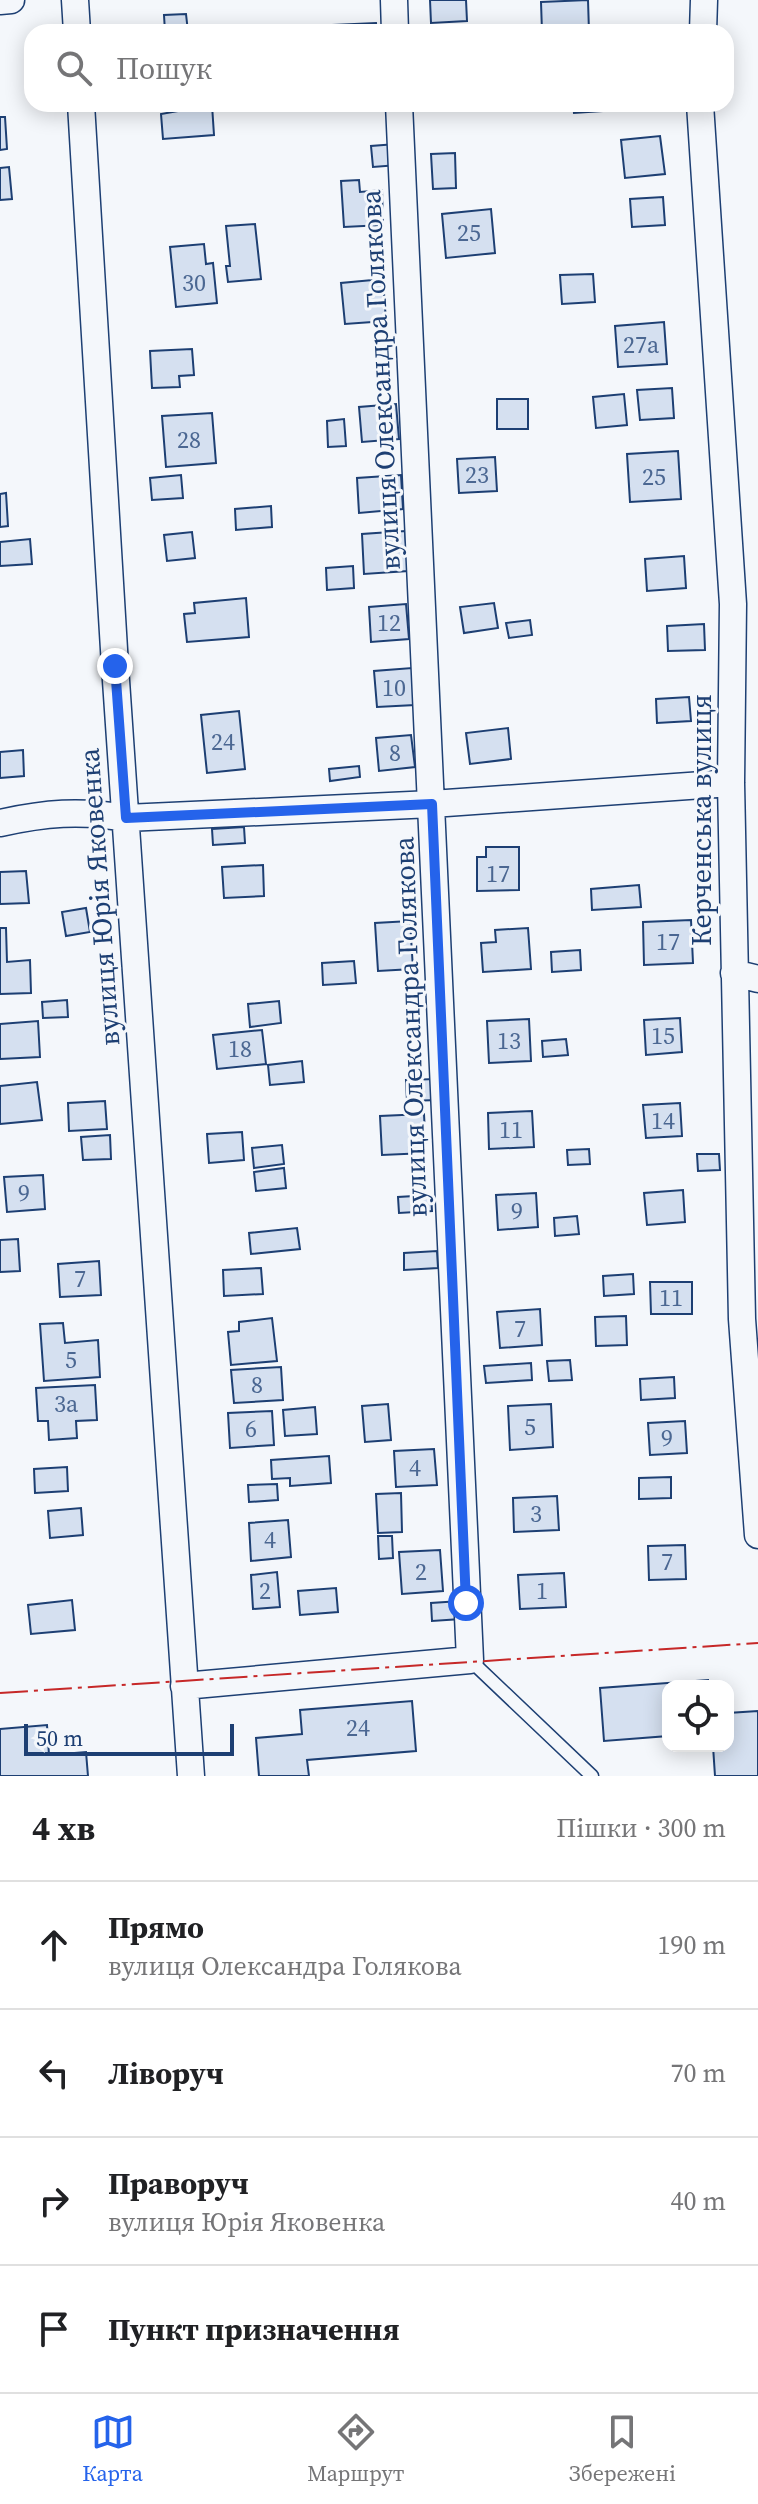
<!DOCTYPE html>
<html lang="uk">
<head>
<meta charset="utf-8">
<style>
	body { margin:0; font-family:"Source Serif 4",serif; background:#f6f6f6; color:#202124 }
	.controls { position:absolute; right:24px; bottom:24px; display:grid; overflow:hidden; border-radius:16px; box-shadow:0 4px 20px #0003 }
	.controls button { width:72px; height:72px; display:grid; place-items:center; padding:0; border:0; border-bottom:2px solid #e0e0e0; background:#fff; color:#202124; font:40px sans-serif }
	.scale { position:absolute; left:24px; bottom:20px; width:210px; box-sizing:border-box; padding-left:8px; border:4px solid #1d3f73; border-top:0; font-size:22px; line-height:28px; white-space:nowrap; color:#1d3f73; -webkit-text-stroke:6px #f4f7fb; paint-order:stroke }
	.stop { position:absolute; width:24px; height:24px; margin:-18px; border:6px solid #2563eb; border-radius:50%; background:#fff }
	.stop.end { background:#2563eb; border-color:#fff; box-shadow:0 2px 8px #0008 }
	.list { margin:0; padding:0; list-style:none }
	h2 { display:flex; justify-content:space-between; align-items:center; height:104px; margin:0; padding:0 32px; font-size:34px }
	h2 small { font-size:26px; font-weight:400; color:#757577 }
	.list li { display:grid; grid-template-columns:52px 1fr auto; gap:24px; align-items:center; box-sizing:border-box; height:128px; padding:0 32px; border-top:2px solid #e0e0e0 }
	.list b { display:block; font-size:30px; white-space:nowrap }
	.list p { margin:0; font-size:26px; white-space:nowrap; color:#757577 }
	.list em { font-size:26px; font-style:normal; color:#757577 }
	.icon { flex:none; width:44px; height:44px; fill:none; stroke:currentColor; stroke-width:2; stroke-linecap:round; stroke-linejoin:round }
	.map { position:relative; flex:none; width:758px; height:1776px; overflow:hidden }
	.search { position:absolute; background:#fff; box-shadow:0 4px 20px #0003; left:24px; right:24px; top:24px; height:88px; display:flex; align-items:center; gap:20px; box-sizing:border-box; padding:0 28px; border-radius:24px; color:#757577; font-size:30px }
	.sheet { height:616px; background:#fff }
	nav { display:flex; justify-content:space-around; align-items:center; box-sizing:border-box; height:112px; border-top:2px solid #e0e0e0; background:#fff; font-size:22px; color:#757577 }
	nav a { display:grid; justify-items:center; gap:4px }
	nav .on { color:#2563eb }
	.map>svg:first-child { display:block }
</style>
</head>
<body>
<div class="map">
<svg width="758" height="1776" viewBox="0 0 758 1776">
	<rect width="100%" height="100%" fill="#f4f7fb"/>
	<!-- building -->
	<path fill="#d5e0f0" stroke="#1d3f73" stroke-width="2" d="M430,0H466L467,21L431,23Z
		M588,0L589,32H542L541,2Z
		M186,14L188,32H165L164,15Z
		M376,23L377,32H334L333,25Z
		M573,104H601L602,111L574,113Z
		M618,104H663V108L618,111Z
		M212,105L214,135L163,139L161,114Z
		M0,117H5L7,149L0,150Z
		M660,136L665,174L625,178L621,140Z
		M396,144L398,165L373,167L371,146Z
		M455,153L456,188L433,189L431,154Z
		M9,167L12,199L0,200V168Z
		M359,180L360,192L382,190L383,225L344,227L341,181Z
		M663,197L665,225L632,227L630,199Z
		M491,209L495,253L446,258L442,214Z
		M255,224L261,279L228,282L226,266H230L226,226Z
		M204,244L206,264L213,263L217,303L176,307L170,247Z
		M593,274L595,302L562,304L560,275Z
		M383,279L386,321L345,324L341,283Z
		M664,322L667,364L618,367L615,326Z
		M192,349L194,375L179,376L180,387L152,388L150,351Z
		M672,388L674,418L640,420L637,390Z
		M624,394L627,425L596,428L593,397Z
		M497,399H528V429H497Z
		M396,404L399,439L362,442L359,407Z
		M212,413L216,463L166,467L162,416Z
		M344,419L346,446L328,447L327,421Z
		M678,451L681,499L630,502L627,454Z
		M495,457L497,491L459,493L457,459Z
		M181,475L183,498L152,500L150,478Z
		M401,475L403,509L359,513L357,478Z
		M6,493L8,526L0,527V494Z
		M271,506L272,527L236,530L235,509Z
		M405,531L408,571L364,574L362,534Z
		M192,532L195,558L167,561L164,535Z
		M30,539L32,564L0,566V542Z
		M684,556L686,588L647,591L645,559Z
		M353,566L354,588L327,590L326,568Z
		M246,598L249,637L187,642L184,614L195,613L194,603Z
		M494,603L498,628L464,633L460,607Z
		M406,604L409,639L371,642L369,607Z
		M530,620L532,635L509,638L506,623Z
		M704,624L705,650L668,651L667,626Z
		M412,668L415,705L377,707L374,671Z
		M689,697L691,721L657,723L656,699Z
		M239,711L245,769L207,773L201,715Z
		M508,728L511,759L470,764L466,733Z
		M411,735L415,767L379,771L376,738Z
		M23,750L24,776L0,778V752Z
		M359,766L360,777L330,781L329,769Z
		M244,827L245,843L213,845L212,829Z
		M486,847H519V890L477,891V857H486Z
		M263,865L264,896L224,898L222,867Z
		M26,871L29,903L0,904V872Z
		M639,885L641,907L592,910L591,889Z
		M86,908L90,932L66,936L62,912Z
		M691,920L693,963L644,965L643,922Z
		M410,921L413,969L378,971L375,923Z
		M0,928H6L7,962L30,960L31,993L0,994Z
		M528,928L531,969L483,972L481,943L496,942L495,930Z
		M580,950L581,970L552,972L551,952Z
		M354,961L356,983L323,985L322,963Z
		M67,1000L68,1017L43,1018L42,1002Z
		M279,1001L281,1023L250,1027L248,1004Z
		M680,1018L682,1052L646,1055L644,1020Z
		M529,1019L531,1061L489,1063L487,1021Z
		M38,1021L40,1057L0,1059V1024Z
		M262,1030L266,1064L217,1069L213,1035Z
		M566,1039L568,1055L543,1057L542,1041Z
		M302,1061L304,1082L270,1085L268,1065Z
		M436,1079L438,1100L407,1101L406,1080Z
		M37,1082L42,1120L0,1124V1086Z
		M105,1101L107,1129L69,1131L68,1103Z
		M680,1103L682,1136L646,1138L643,1105Z
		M532,1111L534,1147L489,1149L488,1113Z
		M424,1114L426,1153L382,1155L380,1116Z
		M242,1132L244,1160L209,1163L207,1134Z
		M110,1135L111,1159L83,1160L81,1137Z
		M282,1145L284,1164L254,1168L252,1148Z
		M589,1149L590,1164L568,1165L567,1150Z
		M697,1154H719L720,1170L698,1171Z
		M284,1168L286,1188L256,1191L254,1172Z
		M43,1175L45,1209L7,1212L4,1177Z
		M683,1190L685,1222L647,1225L644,1193Z
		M536,1193L538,1227L498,1230L496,1195Z
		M431,1195L432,1211L399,1213L398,1197Z
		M577,1216L579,1234L555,1236L554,1218Z
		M297,1228L300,1249L251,1254L249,1233Z
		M18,1239L20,1271L0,1272V1240Z
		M437,1251L438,1268L404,1270V1253Z
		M99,1261L101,1295L60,1297L58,1264Z
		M261,1268L263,1294L224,1296L223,1270Z
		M633,1274L634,1294L604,1296L603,1276Z
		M650,1282H692V1314H651Z
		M540,1309L542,1345L500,1348L497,1312Z
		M626,1316L627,1345L596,1346L595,1317Z
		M272,1318L277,1361L231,1365L228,1332L239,1331V1322Z
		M63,1323L65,1343L98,1340L100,1377L44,1381L40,1324Z
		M570,1360L572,1380L549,1381L547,1361Z
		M531,1363L532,1380L486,1383L484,1366Z
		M281,1367L283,1400L234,1403L231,1370Z
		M674,1377L675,1398L641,1400L640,1379Z
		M95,1385L97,1420L76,1421L77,1438L49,1440L48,1421H38L36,1388Z
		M388,1404L391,1440L365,1442L362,1406Z
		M551,1404L553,1447L510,1450L508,1406Z
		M315,1407L317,1434L285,1436L283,1410Z
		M272,1411L274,1445L230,1448L228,1413Z
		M685,1421L687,1453L650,1455L648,1423Z
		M434,1449L437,1485L396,1487L394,1451Z
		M329,1456L331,1483L290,1486V1478L272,1479L271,1460Z
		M67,1467L68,1491L35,1493L34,1469Z
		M671,1477V1498L639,1499V1478Z
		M277,1484L278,1500L249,1502L248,1485Z
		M401,1493L402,1532L378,1533L376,1494Z
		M557,1496L559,1530L514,1532L513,1498Z
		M81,1508L83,1535L50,1538L48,1511Z
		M288,1520L291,1557L251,1561L249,1523Z
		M378,1536H392L393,1558L379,1559Z
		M685,1545L686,1579L649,1580L648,1546Z
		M440,1550L443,1591L402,1594L399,1552Z
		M277,1572L280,1607L253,1609L251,1575Z
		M564,1573L566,1607L520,1609L518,1575Z
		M336,1588L338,1612L300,1615L298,1591Z
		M72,1600L75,1630L31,1634L28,1605Z
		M460,1601L461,1619L432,1621L431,1603Z
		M708,1680V1686H668V1736L604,1741L600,1688Z
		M412,1701L416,1751L307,1760L309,1776H259L256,1738L302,1734L300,1710Z
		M758,1711V1776H715L713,1746H728V1713Z
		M47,1725L49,1755L86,1752L88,1776H0V1729Z"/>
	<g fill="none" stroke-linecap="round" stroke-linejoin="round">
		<!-- lane casing -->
		<g stroke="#1d3f73" stroke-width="15">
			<path id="lane" d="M470,1660L592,1776"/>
		</g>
		<!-- street casing -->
		<g stroke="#1d3f73" stroke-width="29">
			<path id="street" d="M75,0L77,32
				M394,0L395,32
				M0,1L11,0
				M703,32L704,0
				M81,104L115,666L191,1776
				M700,104L733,604L731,783L742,1319L758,1535
				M0,823C45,813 80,810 126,818L432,804L731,783
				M734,973L758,979
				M184,1686L470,1660L399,104"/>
		</g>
		<!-- lane -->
		<use href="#lane" stroke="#f4f7fb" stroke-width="12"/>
		<!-- street -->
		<use href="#street" stroke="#f4f7fb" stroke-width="26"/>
		<!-- power -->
		<path stroke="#c62828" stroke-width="2" stroke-dasharray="28 6 4 6" stroke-linecap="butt" d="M0,1693L758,1643"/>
	</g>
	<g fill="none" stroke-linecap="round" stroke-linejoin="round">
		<!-- route -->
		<path stroke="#2563eb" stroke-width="10" d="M115,666L126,818L432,804L466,1603"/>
	</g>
	<g text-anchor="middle" stroke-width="6" stroke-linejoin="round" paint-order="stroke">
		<!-- number labels -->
		<g font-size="24" fill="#4b6792">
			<text x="469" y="241">25</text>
			<text x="194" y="291">30</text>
			<text x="641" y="353">27а</text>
			<text x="189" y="448">28</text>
			<text x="477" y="483">23</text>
			<text x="654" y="485">25</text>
			<text x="389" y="631">12</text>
			<text x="394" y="696">10</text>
			<text x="223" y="750">24</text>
			<text x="395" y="761">8</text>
			<text x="498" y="882">17</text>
			<text x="668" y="950">17</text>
			<text x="663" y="1044">15</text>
			<text x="509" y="1049">13</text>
			<text x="240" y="1057">18</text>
			<text x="663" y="1129">14</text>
			<text x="511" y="1138">11</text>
			<text x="24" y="1201">9</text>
			<text x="517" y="1219">9</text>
			<text x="80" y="1287">7</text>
			<text x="671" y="1306">11</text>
			<text x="520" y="1337">7</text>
			<text x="71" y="1368">5</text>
			<text x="257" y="1393">8</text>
			<text x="66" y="1412">3а</text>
			<text x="530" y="1435">5</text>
			<text x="251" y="1437">6</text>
			<text x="667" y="1446">9</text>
			<text x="415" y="1476">4</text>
			<text x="536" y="1522">3</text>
			<text x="270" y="1548">4</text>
			<text x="667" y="1570">7</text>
			<text x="421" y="1580">2</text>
			<text x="265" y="1599">2</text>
			<text x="542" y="1599">1</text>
			<text x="358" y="1736">24</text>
		</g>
		<!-- street labels -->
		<g font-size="28" fill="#1d3f73" stroke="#f4f7fb">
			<text transform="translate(380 380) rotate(-93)" y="10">вулиця Олександра Голякова</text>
			<text transform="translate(701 820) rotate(-90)" y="10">Керченська вулиця</text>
			<text transform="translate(99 897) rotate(-94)" y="10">вулиця Юрія Яковенка</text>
			<text transform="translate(410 1027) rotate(-92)" y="10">вулиця Олександра Голякова</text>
		</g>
	</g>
</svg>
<div class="controls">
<button><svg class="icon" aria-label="locate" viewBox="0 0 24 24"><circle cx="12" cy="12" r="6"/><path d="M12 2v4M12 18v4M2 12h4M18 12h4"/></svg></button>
</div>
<div class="scale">50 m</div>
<div class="stop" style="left:466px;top:1603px"></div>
<div class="stop end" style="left:115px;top:666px"></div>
<div class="search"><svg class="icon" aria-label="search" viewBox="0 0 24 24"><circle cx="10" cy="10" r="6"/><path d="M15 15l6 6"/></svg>Пошук</div>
</div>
<section class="sheet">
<h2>4 хв<small>Пішки · 300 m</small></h2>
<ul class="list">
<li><svg class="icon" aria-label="ahead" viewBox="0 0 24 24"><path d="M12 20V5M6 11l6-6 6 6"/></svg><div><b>Прямо</b><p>вулиця Олександра Голякова</p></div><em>190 m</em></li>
<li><svg class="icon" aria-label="left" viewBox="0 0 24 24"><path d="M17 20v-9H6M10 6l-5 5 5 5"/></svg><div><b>Ліворуч</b></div><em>70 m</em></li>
<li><svg class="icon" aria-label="right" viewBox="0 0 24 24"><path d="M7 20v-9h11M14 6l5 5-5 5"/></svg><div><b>Праворуч</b><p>вулиця Юрія Яковенка</p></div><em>40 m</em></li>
<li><svg class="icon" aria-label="arrive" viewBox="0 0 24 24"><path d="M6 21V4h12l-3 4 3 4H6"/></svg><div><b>Пункт призначення</b></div></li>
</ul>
</section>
<nav>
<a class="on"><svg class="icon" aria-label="map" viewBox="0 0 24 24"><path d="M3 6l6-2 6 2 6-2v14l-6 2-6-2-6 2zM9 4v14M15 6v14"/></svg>Карта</a>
<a><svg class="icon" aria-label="directions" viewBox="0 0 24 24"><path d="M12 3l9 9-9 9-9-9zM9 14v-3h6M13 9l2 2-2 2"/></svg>Маршрут</a>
<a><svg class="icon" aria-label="saved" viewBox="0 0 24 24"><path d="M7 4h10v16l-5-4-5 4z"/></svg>Збережені</a>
</nav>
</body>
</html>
